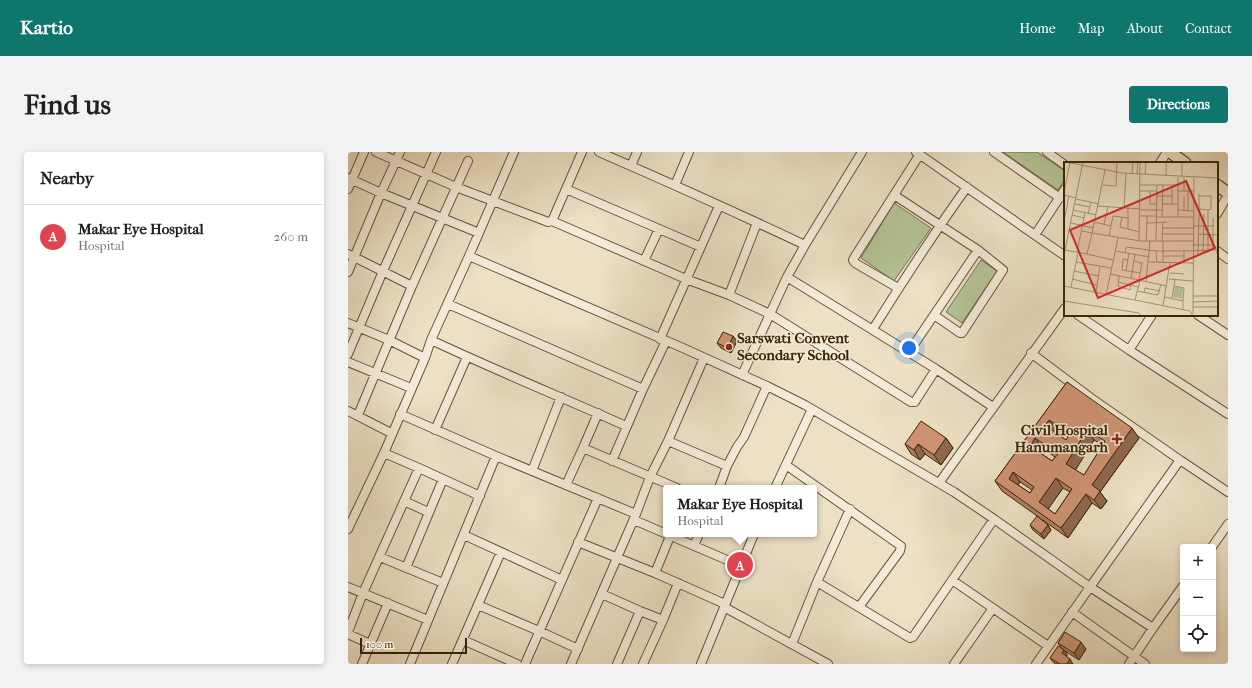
<!DOCTYPE html>
<html lang="en">
<head>
<meta charset="utf-8">
<style>
	body { margin:0; font-family:"IM FELL French Canon",serif; background:#f2f2f2; color:#202124 }
	.controls { position:absolute; right:12px; bottom:12px; display:grid; overflow:hidden; border-radius:4px; box-shadow:0 2px 6px #0003 }
	.controls button { width:36px; height:36px; display:grid; place-items:center; padding:0; border:0; border-bottom:1px solid #e0e0e0; background:#fff; color:#202124; font:20px sans-serif }
	.scale { position:absolute; left:12px; bottom:10px; width:107px; box-sizing:border-box; padding-left:4px; border:2px solid #3b2505; border-top:0; font-size:11px; line-height:14px; white-space:nowrap; color:#3b2505; -webkit-text-stroke:3px #f3ebd9; paint-order:stroke }
	.you { position:absolute; left:561px; top:196px; width:14px; height:14px; margin:-10px; border:3px solid #fff; border-radius:50%; background:#1a73e8; box-shadow:0 0 0 6px #1a73e833 }
	.badge { display:grid; place-items:center; width:26px; height:26px; border-radius:50%; background:#0f766e; color:#fff; font-size:13px; font-weight:700 }
	.pin { position:absolute; translate:-50% -50%; border:2px solid #fff; box-shadow:0 1px 4px #0006 }
	.popup { position:absolute; left:315px; top:333px; width:154px; height:52px; box-sizing:border-box; display:grid; place-content:center; border-radius:4px; background:#fff; filter:drop-shadow(0 1px 3px #0005); font-size:13px; white-space:nowrap; color:#757577 }
	.popup b { font-size:15px; color:#202124 }
	.popup::after { content:''; position:absolute; left:50%; top:100%; margin-left:-8px; border:8px solid transparent; border-top-color:#fff }
	.list { margin:0; padding:0; list-style:none }
	h2 { display:flex; justify-content:space-between; align-items:center; height:52px; margin:0; padding:0 16px; font-size:17px }
	h2 small { font-size:13px; font-weight:400; color:#757577 }
	.list li { display:grid; grid-template-columns:26px 1fr auto; gap:12px; align-items:center; box-sizing:border-box; height:64px; padding:0 16px; border-top:1px solid #e0e0e0 }
	.list b { display:block; font-size:15px; white-space:nowrap }
	.list p { margin:0; font-size:13px; white-space:nowrap; color:#757577 }
	.list em { font-size:13px; font-style:normal; color:#757577 }
	.icon { flex:none; width:22px; height:22px; fill:none; stroke:currentColor; stroke-width:2; stroke-linecap:round; stroke-linejoin:round }
	.map { position:relative; flex:none; width:880px; height:512px; overflow:hidden; border-radius:4px }
	header { display:flex; align-items:center; gap:24px; box-sizing:border-box; height:56px; padding:0 20px; background:#0f766e; color:#fff }
	header strong { font-size:19px }
	nav { display:flex; gap:22px; margin-inline-start:auto; font-size:14px }
	.intro { display:flex; align-items:center; justify-content:space-between; box-sizing:border-box; height:96px; padding:0 24px }
	h1 { margin:0; font-size:28px }
	.button { padding:10px 18px; border-radius:4px; background:#0f766e; color:#fff; font-size:14px; font-weight:700 }
	main { display:flex; gap:24px; padding:0 24px }
	aside { flex:1; background:#fff; border-radius:4px; box-shadow:0 2px 6px #0003 }
	.map>svg:first-child { display:block }
</style>
</head>
<body>
<header>
<strong>Kartio</strong>
<nav><a>Home</a><a>Map</a><a>About</a><a>Contact</a></nav>
</header>
<div class="intro"><h1>Find us</h1><a class="button">Directions</a></div>
<main>
<aside>
<h2>Nearby<small></small></h2>
<ul class="list">
<li><span class="badge" style="background:#e0444e">A</span><div><b>Makar Eye Hospital</b><p>Hospital</p></div><em>260 m</em></li>
</ul>
</aside>
<div class="map">
<svg width="880" height="512" viewBox="0 0 880 512">
	<rect width="100%" height="100%" fill="#ece0c5"/>
	<filter id="stains"><feTurbulence type="fractalNoise" baseFrequency=".005" numOctaves="4"/><feColorMatrix values="0 0 0 0 .2 0 0 0 0 .09 0 0 0 0 .02 0 0 0 .5 -.17"/></filter>
	<radialGradient id="worn" r=".72"><stop offset=".6" stop-color="#630" stop-opacity="0"/><stop offset="1" stop-color="#630" stop-opacity=".3"/></radialGradient>
	<!-- green -->
	<path fill="#b4c397" stroke="#78744e" d="M655,0H689L717,19V27L710,38Z
		M546,51L583,76L546,129L513,106Z
		M633,108L649,119L614,171L598,160Z"/>
	<g fill="none" stroke-linecap="round" stroke-linejoin="round">
		<!-- minor casing -->
		<g stroke="#675435" stroke-width="10">
			<path id="minor" d="M28,0L108,35L195,68L200,70L204,69
				M234,0L204,69L338,127L381,143L409,71
				M251,0C320,30 389,61 457,93
				M568,0L717,104
				M646,0L712,46
				M699,0L717,13
				M812,11L819,0
				M283,14L289,0
				M0,26L33,41L131,81
				M327,33L341,0
				M0,37L16,0
				M218,37L353,95
				M546,43L630,98L655,118L614,181H612L586,163
				M869,62L880,43
				M687,83L717,37
				M869,99L880,107
				M0,102L64,134
				M121,104L335,196L419,234L457,253L606,340L646,367L742,435L832,308L880,340
				M296,109L311,77
				M0,120L33,41L52,0
				M439,125L588,217L645,255
				M550,136L507,111L505,108L506,106L572,2
				M381,143L422,162L563,250H567L568,248L588,217
				M100,152L295,237
				M730,163L781,198L880,262
				M850,163L880,183
				M0,171L41,188L77,206
				M525,177C555,129 586,81 619,35
				M312,187L371,54
				M83,188C147,218 213,245 278,274
				M781,198L804,163
				M561,200L630,98
				M683,201L743,246L832,308
				M0,202L35,119L88,0
				M0,210L63,236
				M394,223L439,125L457,93L514,0
				M0,259L43,281
				M52,262L148,304L288,362
				M10,263L64,134L120,9
				M87,278L119,205
				M320,289L379,314
				M235,296L329,336
				M36,301L71,316L132,344
				M264,309L295,237L318,189
				M438,313L553,394L552,399L511,455
				M184,319L213,245
				M591,331L717,156
				M218,333L235,296L250,261
				M371,336L379,314L389,295L396,285L419,234
				M427,336L464,257
				M56,349L80,360
				M286,368L393,414
				M0,377L36,301L77,206L83,188L121,104L166,0
				M116,383L214,428
				M230,390L307,421L377,452
				M346,394L351,382
				M864,395L880,372
				M32,405L95,431
				M58,416L95,327
				M307,421L323,382
				M604,428L700,494
				M469,430L562,486L565,485L646,367
				M0,435L80,468
				M254,442L292,459L269,512
				M130,453L191,479L230,497
				M376,455L480,512
				M292,459L315,468L330,431
				M724,460L797,512
				M0,480L15,441L71,316
				M0,482L22,492
				M115,488L169,512
				M444,492L469,430L502,357
				M14,512L40,451
				M62,512L148,304
				M104,512L153,400
				M177,512L250,346
				M223,512L288,362L302,325L320,289L356,206
				M295,512L315,468
				M353,512L406,382
				M606,512L645,456
				M688,512L742,435L805,476
				M781,512L805,476L835,434"/>
		</g>
		<!-- major casing -->
		<g stroke="#3b2505" stroke-width="13">
			<path id="major" d="M822,0L837,11
				M869,33L880,41"/>
		</g>
		<!-- minor -->
		<use href="#minor" stroke="#f3ebd9" stroke-width="8"/>
		<!-- major -->
		<use href="#major" stroke="#ece0c5" stroke-width="11"/>
	</g>
	<!-- wall -->
	<path fill="#b17e63" stroke="#3b2505" fill-rule="evenodd" d="M389,189L383,201L373,196L369,191Z
		M719,230L791,286L752,340L759,349L753,357L744,351L720,386L654,339L647,329ZM708,277L720,285L718,288L706,279ZM746,288L755,293L736,323L727,318ZM694,296L707,305L704,309L691,300ZM672,330L684,338L682,341L670,333ZM715,336L722,340L707,362L700,357Z
		M598,286L605,296L593,313L577,302L572,308L563,302L557,292Z
		M682,373H700L703,378L696,387L685,378Z
		M710,491L738,497L731,508L717,499L719,503L718,505L725,512H708L706,511L702,506L714,497Z"/>
	<!-- shaded-wall -->
	<path fill="#906750" stroke="#3b2505" d="M385,184L389,189L383,201L380,196Z
		M701,268L708,277L704,283L697,273Z
		M784,276L791,286L752,340L759,349L753,357L746,348L744,333Z
		M739,278L746,288L725,322L718,312Z
		M598,286L605,296L593,313L586,303Z
		M687,286L694,296L689,303L682,294Z
		M570,292L577,302L572,308L566,298Z
		M665,320L672,330L668,336L661,327Z
		M708,326L715,336L698,360L691,350Z
		M738,342L744,351L720,386L713,376Z
		M700,373L703,378L696,387L693,382Z
		M733,490L738,497L731,508L726,501Z
		M716,498L719,503L717,506L714,501Z
		M722,507L725,512H719Z"/>
	<!-- building -->
	<path fill="#ce9373" stroke="#3b2505" fill-rule="evenodd" d="M375,180L385,184L380,196L369,191Z
		M719,230L784,276L744,333L752,339L746,348L738,342L713,376L647,329ZM701,268L722,282L718,288L697,273ZM739,278L757,289L736,323L718,312ZM687,286L710,302L704,309L682,294ZM665,320L686,335L682,341L661,327ZM708,326L724,337L707,362L691,350Z
		M573,269L598,286L586,303L570,292L566,298L557,292Z
		M689,364L700,373L693,382L682,373Z
		M717,480L733,490L726,501L710,491Z
		M710,494L716,498L714,501L722,507L719,512H712L702,506Z"/>
	<!-- markers -->
	<g fill="#8f2418" stroke="#f3ebd9" stroke-width="1.5">
		<circle cx="381" cy="195" r="4"/>
		<path d="M767 281h4v4h4v4h-4v4h-4v-4h-4v-4h4z"/>
	</g>
	<g text-anchor="middle" stroke-width="3" stroke-linejoin="round" paint-order="stroke">
		<!-- poi labels -->
		<g font-size="15" font-weight="bold" fill="#3b2505" stroke="#f3ebd9" text-anchor="start">
			<text x="389" y="191">Sarswati Convent<tspan x="389" dy="17">Secondary School</tspan></text>
			<text x="760" y="283" text-anchor="end">Civil Hospital<tspan x="760" dy="17">Hanumangarh</tspan></text>
		</g>
	</g>
	<!-- overview -->
	<g transform="translate(716 10)">
		<rect width="154" height="154" fill="#ece0c5"/>
		<path d="M111,125L119,126L118,137L109,135Z" fill="#b4c397"/>
		<path fill="none" stroke="#a59578" stroke-width="1" d="M2,0L58,11L154,16M118,0V15M68,12L69,0M73,12L74,0M81,12L82,0M102,14V0M114,15V55M39,23L52,24L53,0M76,23H114M76,29H93M86,29V42H92M114,29H130M120,29V15M0,30L6,1M0,33L12,36M93,34H108M135,34H147V47L144,48M12,37L35,42M11,42L26,45M99,42H114M108,42V23M34,44L76,47M60,46L62,12M135,47V32M9,48L32,53M76,48H98M114,48L129,49M120,49V35M124,49V23M135,49V47L144,48V91M24,52L27,40M8,53L20,56M76,54H92M83,54V61L103,60M58,55L56,65L75,70M92,55H129M98,55L99,23M0,59L5,34M30,60L47,64M7,61L29,66M40,62L44,44M129,64H150M99,66H129M64,67V46M18,69L28,71L41,8M99,72H129M135,72L154,73M45,74L49,54L65,56M75,78L76,0M82,79L83,61M92,79L93,23M98,79L99,60M129,83H150M1,88L23,92L28,71L76,79H129M149,88V56M51,89L86,95M120,89L154,88M13,90L21,51M61,91L62,85L92,89M23,92L49,98M134,92L135,52M139,92L140,52M153,92L154,52M0,93L19,0M99,94H120M64,98L59,97L58,108L76,111M70,99L78,101L75,118M12,100L47,106M85,100L129,101M93,100L92,89H120V101M99,100V79M10,109L35,114M62,109L65,91M106,111L120,112M46,112L103,124M55,114L54,124L66,128L67,123M8,117L33,123M67,117L71,92M105,117L129,119M54,120L74,125M82,120L86,79M0,124L126,149L129,154M110,124L120,126L119,139M7,125L14,91M73,129L94,133L97,122M32,130L36,104M80,131L81,126L96,129M42,133L54,76M129,134H154M101,135L119,139V148M108,136L111,118M71,138L76,118M0,139L75,151L77,154M129,140L154,139M99,144L106,100M129,145H154M129,152L130,16M60,154H77"/>
		<path fill="#d62828" fill-opacity="0.15" stroke="#d62828" stroke-width="2" d="M122,19L151,86L34,136L6,68Z"/>
		<rect width="154" height="154" fill="none" stroke="#3b2505" stroke-width="2"/>
	</g>
	<rect width="100%" height="100%" filter="url(#stains)"/>
	<rect width="100%" height="100%" fill="url(#worn)"/>
</svg>
<div class="controls">
<button>+</button>
<button>−</button>
<button><svg class="icon" aria-label="locate" viewBox="0 0 24 24"><circle cx="12" cy="12" r="6"/><path d="M12 2v4M12 18v4M2 12h4M18 12h4"/></svg></button>
</div>
<div class="scale">100 m</div>
<div class="you"></div>
<div class="pin badge" style="left:392px;top:413px;background:#e0444e">A</div>
<div class="popup"><b>Makar Eye Hospital</b>Hospital</div>
</div>
</main>
</body>
</html>
